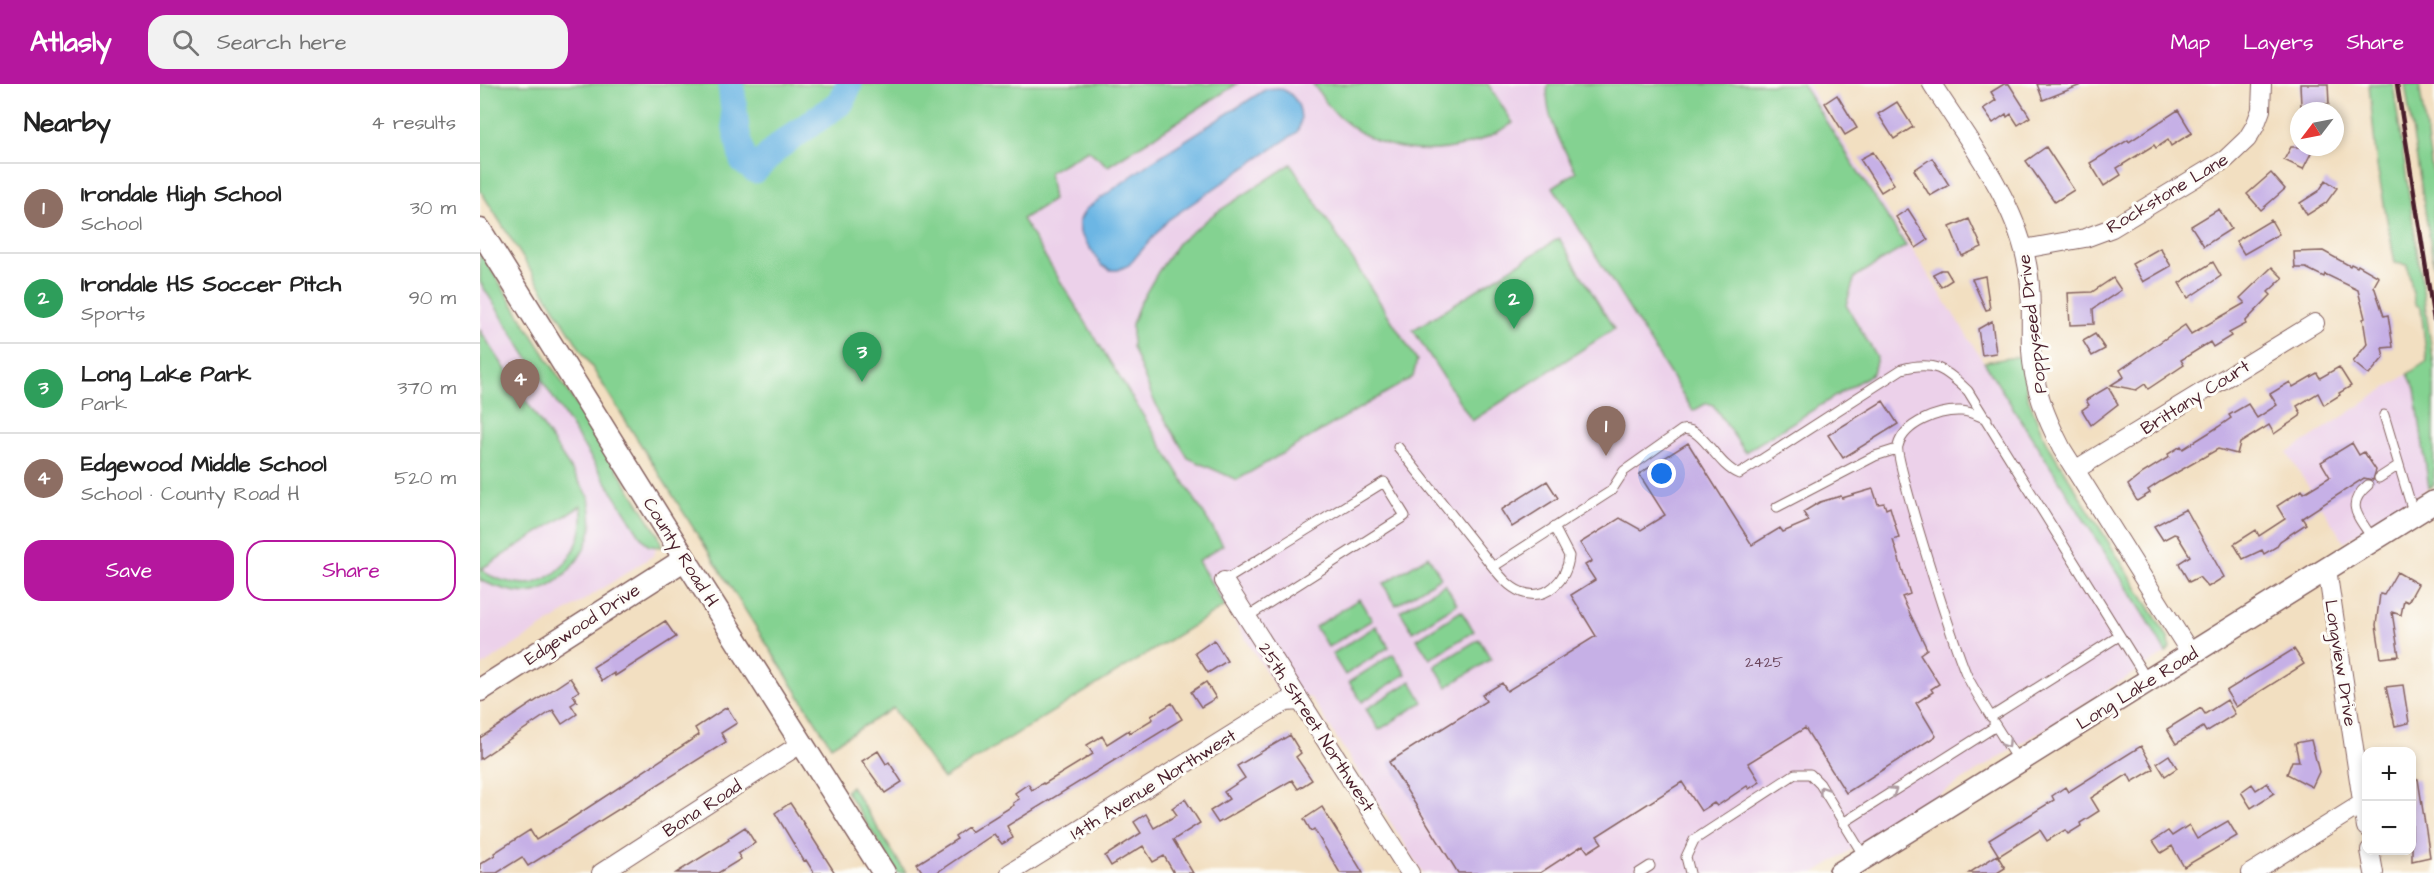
<!DOCTYPE html>
<html lang="en">
<head>
<meta charset="utf-8">
<style>
	body { margin:0; font-family:"Architects Daughter",sans-serif; background:#f2f2f2; color:#222 }
	.controls { position:absolute; right:18px; bottom:18px; display:grid; overflow:hidden; border-radius:12px; box-shadow:0 3px 9px #0003 }
	.controls button { width:54px; height:54px; display:grid; place-items:center; padding:0; border:0; border-bottom:2px solid #e0e0e0; background:#fff; color:#222; font:30px sans-serif }
	.compass { position:absolute; left:1810px; top:18px; width:54px; height:54px; border-radius:50%; background:#fff; box-shadow:0 3px 9px #0003; rotate:238deg }
	.you { position:absolute; left:1182px; top:390px; width:21px; height:21px; margin:-15px; border:4px solid #fff; border-radius:50%; background:#1a73e8; box-shadow:0 0 0 9px #1a73e833 }
	.badge { display:grid; place-items:center; width:39px; height:39px; border-radius:50%; background:#b5179e; color:#fff; font-size:20px; font-weight:700 }
	.pin { position:absolute; translate:-50% -50px; filter:drop-shadow(0 2px 3px #0008) }
	.pin::after { content:''; position:absolute; top:32px; width:21px; height:18px; background:inherit; clip-path:polygon(0 0,100% 0,50% 100%) }
	.list { margin:0; padding:0; list-style:none }
	h2 { display:flex; justify-content:space-between; align-items:center; height:78px; margin:0; padding:0 24px; font-size:26px }
	h2 small { font-size:20px; font-weight:400; color:#767676 }
	.list li { display:grid; grid-template-columns:39px 1fr auto; gap:18px; align-items:center; box-sizing:border-box; height:90px; padding:0 24px; border-top:2px solid #e0e0e0 }
	.list b { display:block; font-size:22px; white-space:nowrap }
	.list p { margin:0; font-size:20px; white-space:nowrap; color:#767676 }
	.list em { font-size:20px; font-style:normal; color:#767676 }
	.actions { display:flex; gap:12px; padding:18px 24px }
	.actions a { flex:1; padding:14px 0; border:2px solid #b5179e; border-radius:18px; text-align:center; font-size:21px; color:#b5179e }
	.actions .main { background:#b5179e; color:#fff }
	.icon { flex:none; width:33px; height:33px; fill:none; stroke:currentColor; stroke-width:2; stroke-linecap:round; stroke-linejoin:round }
	.map { position:relative; flex:none; width:1954px; height:789px; overflow:hidden }
	header { display:flex; align-items:center; gap:36px; box-sizing:border-box; height:84px; padding:0 30px; background:#b5179e; color:#fff }
	header strong { font-size:28px }
	nav { display:flex; gap:33px; margin-inline-start:auto; font-size:21px }
	.search { width:420px; height:54px; background:#f2f2f2; display:flex; align-items:center; gap:15px; box-sizing:border-box; padding:0 21px; border-radius:18px; color:#767676; font-size:22px }
	main { display:flex }
	aside { flex:1; background:#fff }
	.map>svg:first-child { display:block }
</style>
</head>
<body>
<header>
<strong>Atlasly</strong>
<div class="search"><svg class="icon" aria-label="search" viewBox="0 0 24 24"><circle cx="10" cy="10" r="6"/><path d="M15 15l6 6"/></svg>Search here</div>
<nav><a>Map</a><a>Layers</a><a>Share</a></nav>
</header>
<main>
<aside>
<h2>Nearby<small>4 results</small></h2>
<ul class="list">
<li><span class="badge" style="background:#8d6e63">1</span><div><b>Irondale High School</b><p>School</p></div><em>30 m</em></li>
<li><span class="badge" style="background:#2e9e5b">2</span><div><b>Irondale HS Soccer Pitch</b><p>Sports</p></div><em>90 m</em></li>
<li><span class="badge" style="background:#2e9e5b">3</span><div><b>Long Lake Park</b><p>Park</p></div><em>370 m</em></li>
<li><span class="badge" style="background:#8d6e63">4</span><div><b>Edgewood Middle School</b><p>School · County Road H</p></div><em>520 m</em></li>
</ul>
<div class="actions"><a class="main">Save</a><a>Share</a></div>
</aside>
<div class="map">
<svg width="1954" height="789" viewBox="0 0 1954 789">
	<rect width="100%" height="100%" fill="#fdfcf7"/>
	<filter id="ink" filterUnits="userSpaceOnUse"><feTurbulence type="fractalNoise" baseFrequency=".0167" numOctaves="2"/><feDisplacementMap in="SourceGraphic" scale="12" xChannelSelector="R" yChannelSelector="G"/><feConvolveMatrix kernelMatrix="1 2 1 2 8 2 1 2 1" color-interpolation-filters="sRGB"/></filter>
	<filter id="wash" filterUnits="userSpaceOnUse"><feTurbulence type="fractalNoise" baseFrequency=".008" numOctaves="4" result="noise"/><feDisplacementMap in="SourceGraphic" scale="24" xChannelSelector="R" yChannelSelector="G"/><feGaussianBlur stdDeviation="1.35" result="paint"/><feColorMatrix in="noise" values="0 0 0 0 0 0 0 0 0 0 0 0 0 0 0 0 0 1.4 0 .05"/><feComposite in="paint" operator="in"/></filter>
	<g filter="url(#wash)">
		<rect width="100%" height="100%" fill="#f2dfc1"/>
		<!-- built -->
		<path fill="#ecd1ea" d="M757,0H1327L1667,535L1686,569L1334,789H943L832,615L815,607L799,608L745,522L718,477L743,461L542,135L573,116L568,89L608,65L628,81Z
			M0,198L161,453L169,462L176,464L174,471L0,583Z
			M1928,290L1935,305L1949,404L1864,458L1807,369Z"/>
		<!-- green -->
		<path fill="#84d291" stroke="#67785e" stroke-width="1.5" fill-rule="evenodd" d="M0,0H757L628,82L608,66L569,88L573,116L542,135L743,461L718,477L745,522L463,695L413,624L351,662L0,106Z
			M833,0H1008L1033,39C974,77 904,78 852,26C845,18 839,8 833,0Z
			M1068,0H1322L1426,162L1375,193L1366,221L1397,273L1393,289L1265,368L1233,321L1227,319L1213,327L1073,103L1096,88C1082,61 1063,31 1068,0Z
			M1889,0H1913L1954,283V401L1949,404L1935,305L1928,290L1947,277L1941,224L1935,220L1927,181L1915,179L1897,82Z
			M1925,0H1939L1954,99V183Z
			M811,80L937,276L933,293L757,396L708,374L674,317L652,263V240L659,221L678,188L699,158L734,130Z
			M1079,154L1134,245L992,337L933,246Z
			M0,168L178,450L182,463L169,462L161,453L0,198Z
			M0,246L109,413C110,423 113,436 111,446C106,471 80,503 54,508C38,511 14,503 0,496ZM101,422C107,454 87,490 54,499C48,501 41,499 35,499C23,497 10,494 1,485Z
			M1542,272L1547,311L1565,356L1689,555L1690,564L1686,569L1667,535L1504,278Z
			M948,472L961,493L916,521L903,500Z
			M965,500L977,520L933,548L920,527Z
			M879,515L892,536L848,563L835,543Z
			M981,527L994,547L950,575L937,555Z
			M896,542L909,563L865,591L852,570Z
			M999,555L1011,575L967,603L955,582Z
			M913,570L926,590L882,618L869,598Z
			M931,597L943,618L899,646L886,625Z
			M371,702L426,789H418L366,707Z"/>
		<!-- water -->
		<path fill="#6cb6e4" stroke="#5b6a88" stroke-width="1.5" d="M799,4C818,10 826,31 817,48L688,136L649,181L638,186H630L621,181L600,149L599,137L606,125L671,78L786,5Z"/>
		<g fill="none" stroke-linecap="round" stroke-linejoin="round">
			<!-- river -->
			<path stroke="#6cb6e4" stroke-width="27" d="M251,0L256,45L263,77L275,86L298,63L361,18L369,0"/>
		</g>
		<g id="blocks">
			<!-- building -->
			<path fill="#c6b0e6" d="M1524,0H1529L1550,33L1538,41L1531,30L1527,33L1526,30L1513,39L1503,25L1516,16L1511,8Z
				M1557,0H1601V1L1563,16Z
				M1820,0H1848L1849,20L1821,22Z
				M1357,11L1377,44L1365,51L1345,19Z
				M1417,18L1433,43L1414,55L1398,30Z
				M1698,26L1712,49L1691,62L1688,56L1676,64L1674,61L1637,84L1641,91L1624,102L1610,79L1648,56L1649,58Z
				M1566,63L1594,106L1575,118L1546,77Z
				M1811,63H1834L1823,85L1804,76Z
				M1393,68L1414,100L1401,108L1380,75Z
				M1452,74L1469,101L1450,112L1434,86Z
				M1791,89L1805,105L1781,126L1767,110Z
				M1846,96L1857,104L1846,119L1827,131L1820,119L1839,107Z
				M1428,125L1448,156L1436,164L1416,133Z
				M1739,125L1751,145L1724,162L1711,142Z
				M1489,135L1502,163L1482,172L1470,143Z
				M1791,136L1799,150L1764,170L1756,157Z
				M1680,164L1691,182L1663,198L1652,180Z
				M1843,167L1870,182L1871,180L1877,183L1878,181L1899,193L1894,202L1904,232L1908,231L1913,263L1902,264L1904,273L1889,291L1873,278L1887,260L1883,235L1885,234L1878,206L1845,190L1844,193L1826,184H1815L1814,168Z
				M1733,178L1741,192L1708,214L1699,199Z
				M1792,183L1803,194L1788,208L1791,211L1765,238L1766,240L1749,249L1751,252L1733,263L1730,258L1701,276L1704,281L1668,305L1665,300L1656,306L1631,301L1644,293L1640,286L1705,241L1711,250L1765,219L1760,214Z
				M1461,186H1466L1472,196L1461,203L1453,190Z
				M1505,192L1510,225L1506,226L1492,195Z
				M1633,194L1641,206L1613,225L1614,240L1590,241L1588,209L1612,208Z
				M1512,237L1516,269L1502,271L1498,245Z
				M1615,250L1625,265L1612,272L1603,257Z
				M1859,283L1871,302L1859,309L1860,311L1844,321L1838,309L1817,322L1821,329L1820,332L1794,350L1789,341L1760,359L1757,370L1738,365L1680,398L1668,406L1670,409L1657,417L1648,401L1663,389L1689,373L1688,370L1701,362L1703,365L1738,343L1751,334L1749,331L1768,320L1777,334L1797,321L1790,310L1810,298L1813,303L1837,289L1840,294Z
				M1628,303L1638,320L1611,341L1602,326L1609,321L1606,316Z
				M1403,317L1418,340L1363,374L1348,351Z
				M1208,359L1272,461L1300,444L1303,448L1329,437L1323,428L1340,418L1361,412L1362,414L1393,405L1398,420L1404,419L1406,425L1410,423L1419,454L1413,456L1430,510L1422,513L1447,565L1440,570L1459,600L1451,605L1453,608L1436,619L1456,652L1366,709L1325,644L1268,679L1280,698L1269,705L1267,702L1237,722L1234,719L1221,727L1202,698L1117,752L1122,759L1108,768L1103,761L1060,789H978L909,678L1006,617L1002,611L1022,599L1027,607L1116,552L1091,511L1115,496L1105,481L1112,477L1100,459L1140,434L1161,446L1185,431L1159,390Z
				M1872,359L1879,371L1884,368L1896,386L1893,396L1884,394L1822,434L1826,440L1800,457L1796,463L1784,470L1782,466L1763,475L1754,460L1776,446L1779,452L1805,435L1797,422L1822,406L1824,409L1850,393L1841,378Z
				M1067,397L1078,414L1032,443L1021,426Z
				M1706,425L1744,493L1728,503L1719,493L1709,498L1702,486L1699,479L1710,472L1697,451L1694,450L1683,456L1674,442Z
				M1917,488L1938,500L1928,518L1924,516L1921,531L1912,528L1919,572L1901,574L1896,541L1900,510L1904,511Z
				M185,537L196,553L135,592L134,589L122,597L113,583Z
				M734,556L747,577L728,589L715,569Z
				M1814,565L1824,580L1756,623L1746,607Z
				M90,594L99,607L93,611L97,617L91,621L97,630L82,640L73,626L0,675V654Z
				M726,598L736,614L721,623L711,608Z
				M1923,601L1929,639L1915,642L1906,603Z
				M1747,616L1755,630L1726,648L1723,643L1696,660L1687,645L1721,624L1725,630Z
				M692,619L702,635L527,742L533,754L522,760L514,750L456,789H443L437,780L477,755L475,752L488,743L491,748L534,721L533,719L539,715L535,709L548,700L552,706L563,699L564,700L613,670L607,661L622,652L627,660L649,646L650,649L673,635L671,632Z
				M247,623L257,639L241,649L246,658L48,782L42,773L17,789H0V780L15,771L14,769L50,746L56,756L83,740L219,651L215,644Z
				M810,651L821,669L816,673L832,696L818,705L812,696L738,739L730,727L749,715L744,708L765,694L757,682Z
				M1831,656L1839,688L1832,703L1807,690L1812,677H1819L1815,659Z
				M1661,662L1674,685L1652,698L1648,690L1611,714L1619,727L1600,739L1601,742L1588,750L1585,746L1567,757L1560,746L1519,772L1509,756L1574,716L1572,712L1585,703L1588,708Z
				M398,667L406,680L409,678L422,698L405,709L382,677Z
				M1689,671L1697,684L1685,692L1677,679Z
				M1932,695H1938L1950,773L1932,777Z
				M1787,699L1794,709L1771,724L1761,708L1772,700L1776,706Z
				M705,715L720,739L693,756L713,789H694L684,772L673,778L663,762L631,782L625,772L661,749L654,738L666,730L674,744L697,731L692,724Z
				M310,719L322,737L355,789H334L326,776L324,777L295,729Z
				M842,723L869,766L883,789H860L834,745L831,747L824,735Z
				M1748,737L1757,752L1704,783L1692,762L1681,769L1673,757L1688,747L1692,752L1709,741L1717,755Z
				M265,743L275,759L258,770L261,775L238,789H196L249,756L248,754Z
				M1517,771L1525,784L1517,789H1489Z"/>
		</g>
	</g>
	<g filter="url(#ink)">
		<use href="#blocks" fill-opacity="0" stroke="#856260" stroke-width="1.5"/>
		<g fill="none" stroke-linecap="round" stroke-linejoin="round">
			<!-- service casing -->
			<g stroke="#856260" stroke-width="11">
				<path id="service" d="M1904,331L1934,431
					M1507,335C1499,332 1489,327 1481,327C1459,326 1424,339 1418,362C1414,375 1477,572 1488,594C1495,607 1503,620 1511,633L1639,552
					M918,363L1013,483L1131,407L1144,387L1202,346C1222,341 1236,381 1259,390L1422,285C1454,276 1465,285 1488,307L1668,597
					M1899,394L1919,381
					M1888,401C1863,422 1880,433 1893,456
					M1297,423L1395,372L1417,365
					M1013,483C1021,493 1029,503 1041,508C1067,518 1087,495 1089,472L1074,443
					M744,497L904,398L925,432L767,533
					M1514,639L1538,677
					M1363,739L1516,642
					M1159,789L1170,782
					M1210,789L1206,773L1214,756L1315,690H1330L1340,700L1385,774"/>
			</g>
			<!-- minor casing -->
			<g stroke="#856260" stroke-width="20">
				<path id="minor" d="M1452,0C1487,55 1532,111 1546,175C1553,205 1550,236 1551,266C1553,302 1566,334 1582,365L1711,570
					M1544,165L1605,154L1632,144L1746,75L1767,55L1775,42L1781,26L1782,0
					M1595,386L1835,239
					M1847,485L1886,743
					M744,497L930,789
					M1890,766L1894,789
					M121,789L322,659
					M530,789L793,625L806,618L819,617
					M1771,789L1883,719"/>
			</g>
			<!-- tertiary casing -->
			<g stroke="#856260" stroke-width="25">
				<path id="tertiary" d="M0,146L205,475L404,789
					M0,606L205,475
					M1360,789L1954,418"/>
			</g>
			<!-- service -->
			<use href="#service" stroke="#fff" stroke-width="9"/>
			<!-- minor -->
			<use href="#minor" stroke="#fff" stroke-width="18"/>
			<!-- tertiary -->
			<use href="#tertiary" stroke="#fff" stroke-width="22"/>
			<!-- rail -->
			<path stroke="#4a1f2b" stroke-width="4.5" d="M1917,0L1954,236"/>
		</g>
		<!-- one-way arrows -->
		<defs><path id="oneway-chevron" d="M-2-3.5L2.5 0L-2 3.5" fill="none" stroke-width="1.6" stroke-linecap="round" stroke-linejoin="round" transform="scale(1.5)"/></defs>
		<g stroke="#ae9aa0">
			<use href="#oneway-chevron" transform="translate(1527 660) rotate(57)"/>
			<use href="#oneway-chevron" transform="translate(1343 706) rotate(-123)"/>
			<use href="#oneway-chevron" transform="translate(1413 707) rotate(-32)"/>
		</g>
	</g>
	<g text-anchor="middle" stroke-width="6" stroke-linejoin="round" paint-order="stroke">
		<!-- number labels -->
		<g font-size="15" fill="#69435a">
			<text x="1284" y="583">2425</text>
		</g>
		<!-- street labels -->
		<g font-size="18" fill="#4a1f2b" stroke="#fdfcf7">
			<text transform="translate(1687 109) rotate(-31)" y="6">Rockstone Lane</text>
			<text transform="translate(1552 240) rotate(-97)" y="6">Poppyseed Drive</text>
			<text transform="translate(1715 313) rotate(-32)" y="6">Brittany Court</text>
			<text transform="translate(201 468) rotate(58)" y="6">County Road H</text>
			<text transform="translate(102 540) rotate(-33)" y="6">Edgewood Drive</text>
			<text transform="translate(1861 579) rotate(81)" y="6">Longview Drive</text>
			<text transform="translate(1657 604) rotate(-32)" y="6">Long Lake Road</text>
			<text transform="translate(837 643) rotate(57)" y="6">25th Street Northwest</text>
			<text transform="translate(673 700) rotate(-32)" y="6">14th Avenue Northwest</text>
			<text transform="translate(222 724) rotate(-33)" y="6">Bona Road</text>
		</g>
	</g>
</svg>
<div class="controls">
<button>+</button>
<button>−</button>
</div>
<svg class="compass" viewBox="-18 -18 36 36"><path d="M0-13l5 13h-10z" fill="#e53935"/><path d="M0 13l5-13h-10z" fill="#767676"/></svg>
<div class="you"></div>
<div class="pin badge" style="left:1126px;top:372px;background:#8d6e63">1</div>
<div class="pin badge" style="left:1034px;top:245px;background:#2e9e5b">2</div>
<div class="pin badge" style="left:382px;top:298px;background:#2e9e5b">3</div>
<div class="pin badge" style="left:40px;top:325px;background:#8d6e63">4</div>
</div>
</main>
</body>
</html>
